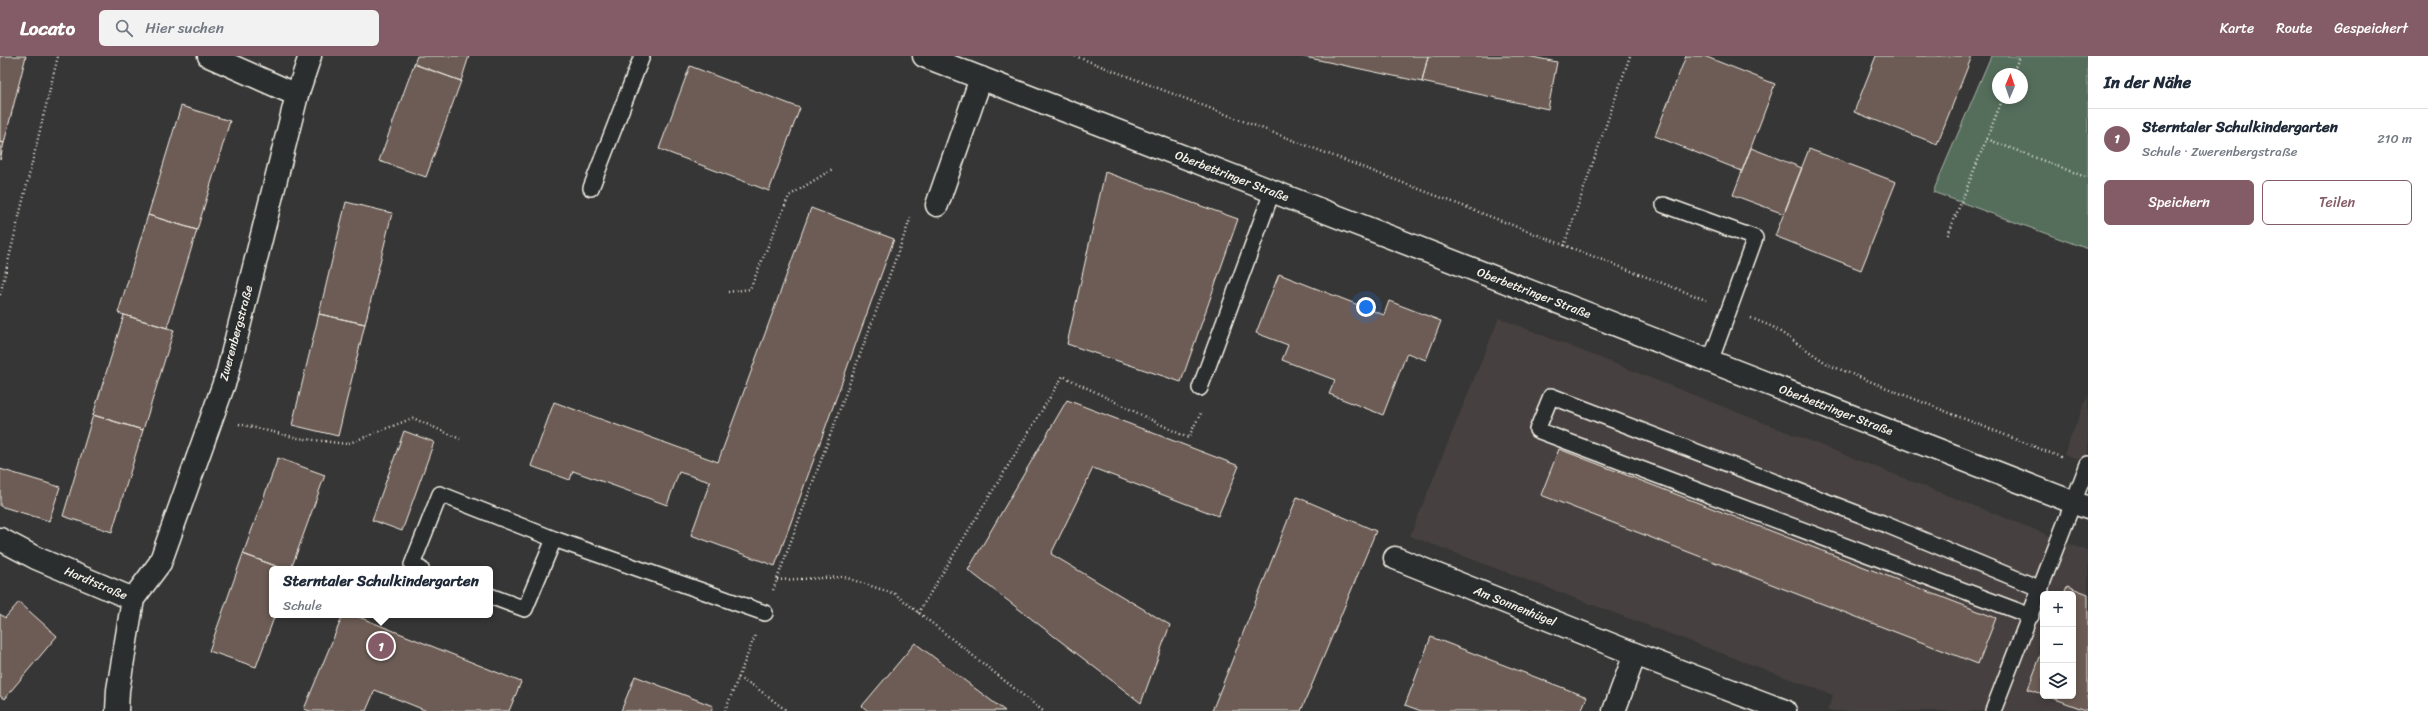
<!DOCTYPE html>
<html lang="de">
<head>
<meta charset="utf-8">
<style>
	body { margin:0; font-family:Sriracha,sans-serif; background:#f2f2f3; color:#1f2937 }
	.controls { position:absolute; right:12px; bottom:12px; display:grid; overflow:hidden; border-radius:6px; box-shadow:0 2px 10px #0003 }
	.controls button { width:36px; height:36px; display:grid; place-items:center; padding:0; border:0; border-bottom:1px solid #e0e1e3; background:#fff; color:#1f2937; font:20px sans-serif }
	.compass { position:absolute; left:1992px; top:12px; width:36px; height:36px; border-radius:50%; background:#fff; box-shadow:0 2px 10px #0003; rotate:2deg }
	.you { position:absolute; left:1366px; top:251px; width:14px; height:14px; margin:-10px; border:3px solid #fff; border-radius:50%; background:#1a73e8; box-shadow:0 0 0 6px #1a73e833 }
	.badge { display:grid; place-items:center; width:26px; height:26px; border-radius:50%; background:#845c67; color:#fff; font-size:13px; font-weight:700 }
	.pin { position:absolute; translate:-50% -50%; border:2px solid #fff; box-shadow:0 1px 4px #0006 }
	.popup { position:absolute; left:269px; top:510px; width:224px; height:52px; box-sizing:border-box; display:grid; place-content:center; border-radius:6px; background:#fff; filter:drop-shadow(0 1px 3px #0005); font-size:13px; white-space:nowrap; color:#747a83 }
	.popup b { font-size:15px; color:#1f2937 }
	.popup::after { content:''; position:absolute; left:50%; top:100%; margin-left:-8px; border:8px solid transparent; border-top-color:#fff }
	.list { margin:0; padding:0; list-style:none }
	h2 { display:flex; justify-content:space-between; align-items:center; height:52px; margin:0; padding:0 16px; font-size:17px }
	h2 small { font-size:13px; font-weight:400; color:#747a83 }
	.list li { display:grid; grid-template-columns:26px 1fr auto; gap:12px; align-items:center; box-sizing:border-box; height:60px; padding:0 16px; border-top:1px solid #e0e1e3 }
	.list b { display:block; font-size:15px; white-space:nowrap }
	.list p { margin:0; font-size:13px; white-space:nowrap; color:#747a83 }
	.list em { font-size:13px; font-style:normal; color:#747a83 }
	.actions { display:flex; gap:8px; padding:12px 16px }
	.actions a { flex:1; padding:9px 0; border:1px solid #845c67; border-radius:6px; text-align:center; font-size:14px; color:#845c67 }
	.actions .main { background:#845c67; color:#fff }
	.icon { flex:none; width:22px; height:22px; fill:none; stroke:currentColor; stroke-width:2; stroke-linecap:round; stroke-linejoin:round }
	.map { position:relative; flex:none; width:2088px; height:655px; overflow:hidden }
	header { display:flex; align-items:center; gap:24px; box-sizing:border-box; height:56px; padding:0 20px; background:#845c67; color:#fff }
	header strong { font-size:19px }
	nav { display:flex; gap:22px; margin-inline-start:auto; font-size:14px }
	.search { width:280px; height:36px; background:#f2f2f3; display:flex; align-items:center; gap:10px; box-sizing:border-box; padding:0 14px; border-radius:6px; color:#747a83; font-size:15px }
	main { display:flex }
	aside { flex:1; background:#fff }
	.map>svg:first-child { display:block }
</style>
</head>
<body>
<header>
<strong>Locato</strong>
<div class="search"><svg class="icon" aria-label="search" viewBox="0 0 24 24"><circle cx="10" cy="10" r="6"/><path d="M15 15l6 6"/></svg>Hier suchen</div>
<nav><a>Karte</a><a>Route</a><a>Gespeichert</a></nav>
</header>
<main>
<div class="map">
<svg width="2088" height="655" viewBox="0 0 2088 655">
	<rect width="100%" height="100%" fill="#373636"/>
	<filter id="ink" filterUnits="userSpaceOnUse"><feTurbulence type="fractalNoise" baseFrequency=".025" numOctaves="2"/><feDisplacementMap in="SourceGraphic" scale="8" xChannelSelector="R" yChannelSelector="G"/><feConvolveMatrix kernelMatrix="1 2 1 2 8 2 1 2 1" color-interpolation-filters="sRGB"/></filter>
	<g filter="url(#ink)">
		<!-- built -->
		<path fill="#47413f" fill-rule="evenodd" d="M1499,262L2088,495V655H1827L1833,639L1410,480ZM2043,538H2073V640H2043Z
			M2088,339V406L2064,398Z"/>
		<!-- green -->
		<path fill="#556e5c" stroke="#a4b0a2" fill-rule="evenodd" d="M1991,0H2088V193L1933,136ZM1998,18H2022V42H1998Z"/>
		<!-- building -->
		<path fill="#6c5c54" stroke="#f4f1e8" d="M0,0H26L4,87L0,86Z
			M417,0H469L461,25L414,8Z
			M1300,0H1428L1422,26Z
			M1428,0H1527L1557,6L1548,53L1422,26Z
			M1686,0H1704L1775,28L1742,115L1655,80Z
			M1876,0H1972L1937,88L1854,56Z
			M414,8L461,25L426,121L379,105Z
			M690,10L800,52L769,135L659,93Z
			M181,50L230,65L197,174L148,159Z
			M0,86L4,87L0,104Z
			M1751,92L1802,112L1784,158L1733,139Z
			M1809,93L1896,126L1861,214L1775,180Z
			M1105,116L1238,163L1181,326L1067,288Z
			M346,146L392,157L365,268L319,258Z
			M811,152L894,183L775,510L691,479L710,426L679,416L667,449L573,415L570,424L531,410L554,346L718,406Z
			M148,159L197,174L167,272L118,257Z
			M1279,218L1384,259L1389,245L1441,265L1426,304L1407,297L1383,359L1329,338L1335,324L1282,304L1288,289L1256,277Z
			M319,258L365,268L338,380L292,369Z
			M124,259L174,274L143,374L93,359Z
			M1067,344L1239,410L1218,460L1093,412L1051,498L1170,569L1141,647L968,514Z
			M93,359L143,374L112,476L63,460Z
			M404,375L434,386L402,475L372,464Z
			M1559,393L1996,562L1978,608L1541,439Z
			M278,402L325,419L291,513H284L243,498Z
			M0,413L60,431L49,465L0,450Z
			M1297,441L1376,475L1301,655H1212Z
			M243,498L284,513H272V559H275L256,611L209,595Z
			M2067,530L2088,538V655L2047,640H2073V538H2064Z
			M19,546L57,580L4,643L0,640V558L5,562Z
			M343,559H354L521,626L509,655H427L375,634L366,655H310L304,653Z
			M1431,581L1587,641L1581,655H1421L1405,649Z
			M915,587L1005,655H868L862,650Z
			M2043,593V638L2028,633Z
			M635,620L713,650L711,655H621Z"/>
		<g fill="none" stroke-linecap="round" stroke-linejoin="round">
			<!-- lane casing -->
			<g stroke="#f4f1e8" stroke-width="18">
				<path id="lane" d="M591,132L642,0
					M1664,149L1755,182L1710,306
					M1200,332L1272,136
					M421,513L412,509L440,438L554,483L765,557
					M490,540L525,553L554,483
					M2031,560L1537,374L1551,340L1882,467L2041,533
					M1993,655L2088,408"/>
			</g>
			<!-- street casing -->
			<g stroke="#f4f1e8" stroke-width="25">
				<path id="street" d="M209,0L297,39
					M937,149L981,22
					M0,483L36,502L133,543L118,634L117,655
					M1395,502L1635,598L1785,655
					M133,543L160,507L227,319L297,39L310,0
					M1614,655L1635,598"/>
			</g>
			<!-- secondary casing -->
			<g stroke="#f4f1e8" stroke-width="25">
				<path id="secondary" d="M924,0L2088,452"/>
			</g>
			<!-- path -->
			<path stroke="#f4f1e8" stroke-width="2.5" stroke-dasharray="1 3" stroke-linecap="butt" d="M1075,0L1706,244
				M2012,18L2020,0
				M1987,83L2088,122
				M1948,179L2003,42
				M1564,190L1630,0
				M728,236L750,233L789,140L834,112
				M0,239L58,0
				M1751,262L1773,271L1829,309L2063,402
				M239,368L298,382L347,388L413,362L460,383
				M777,524L844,521L895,538L1043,655
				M773,534L911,161
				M918,557L1063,320L1188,382L1201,357
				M738,622L754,630L787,655
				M725,655L755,580"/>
			<!-- lane -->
			<use href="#lane" stroke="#2a2d2e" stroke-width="15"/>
			<!-- street -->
			<use href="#street" stroke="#2a2d2e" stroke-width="22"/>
			<!-- secondary -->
			<use href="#secondary" stroke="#2a2d2e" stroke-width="22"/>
		</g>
	</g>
	<g text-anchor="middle" stroke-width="3.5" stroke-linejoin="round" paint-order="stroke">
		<!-- street labels -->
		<g font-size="12" fill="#f4f1e8" stroke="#2a2d2e">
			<text transform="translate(1232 120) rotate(21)" y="4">Oberbettringer Straße</text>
			<text transform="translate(1534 237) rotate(21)" y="4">Oberbettringer Straße</text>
			<text transform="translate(236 277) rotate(-75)" y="4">Zwerenbergstraße</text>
			<text transform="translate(1836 354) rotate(21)" y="4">Oberbettringer Straße</text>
			<text transform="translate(96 527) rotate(23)" y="4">Hardtstraße</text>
			<text transform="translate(1515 550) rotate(22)" y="4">Am Sonnenhügel</text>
		</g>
	</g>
</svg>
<div class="controls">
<button>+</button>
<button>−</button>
<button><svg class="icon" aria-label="layers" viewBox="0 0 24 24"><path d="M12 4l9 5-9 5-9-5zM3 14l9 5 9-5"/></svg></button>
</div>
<svg class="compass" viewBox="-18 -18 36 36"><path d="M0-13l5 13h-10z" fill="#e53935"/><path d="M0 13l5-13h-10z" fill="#747a83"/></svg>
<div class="you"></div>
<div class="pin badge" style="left:381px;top:590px">1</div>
<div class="popup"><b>Sterntaler Schulkindergarten</b>Schule</div>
</div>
<aside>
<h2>In der Nähe<small></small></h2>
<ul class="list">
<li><span class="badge">1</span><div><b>Sterntaler Schulkindergarten</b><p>Schule · Zwerenbergstraße</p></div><em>210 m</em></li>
</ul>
<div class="actions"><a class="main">Speichern</a><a>Teilen</a></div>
</aside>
</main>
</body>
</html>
